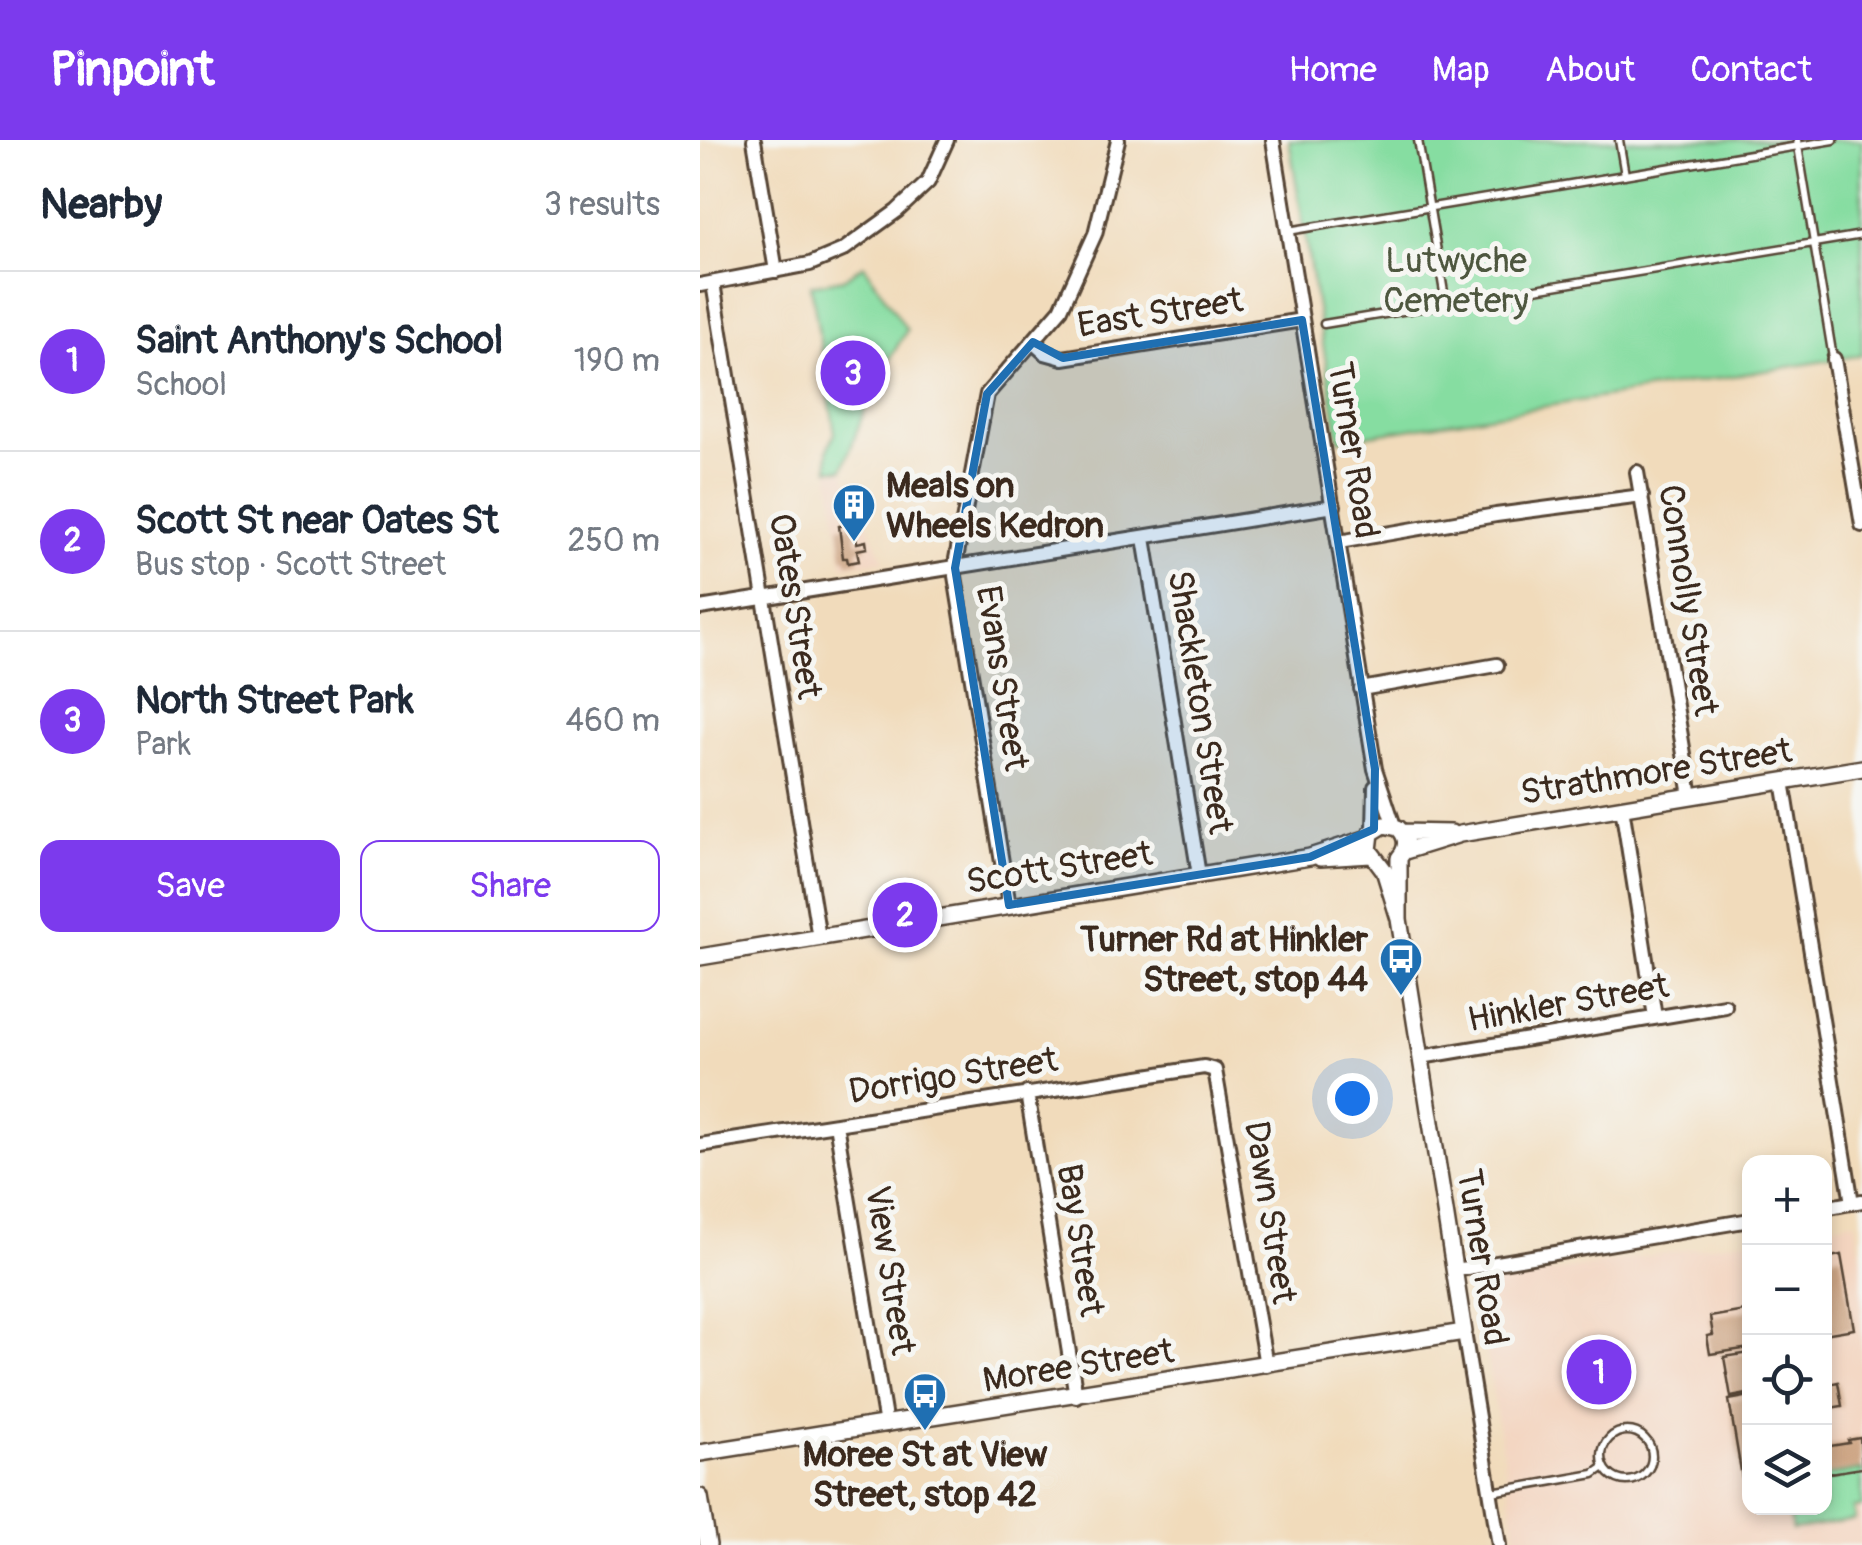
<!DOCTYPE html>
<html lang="en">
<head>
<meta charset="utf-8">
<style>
	body { margin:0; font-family:Pangolin,sans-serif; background:#f2f2f3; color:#1f2937 }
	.controls { position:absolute; right:30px; bottom:30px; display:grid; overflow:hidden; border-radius:20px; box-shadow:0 5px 15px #0003 }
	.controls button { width:90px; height:90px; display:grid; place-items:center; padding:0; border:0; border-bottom:2px solid #e0e1e3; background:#fff; color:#1f2937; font:50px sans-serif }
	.you { position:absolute; left:652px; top:958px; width:35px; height:35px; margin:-25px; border:8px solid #fff; border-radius:50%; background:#1a73e8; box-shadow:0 0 0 15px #1a73e833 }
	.badge { display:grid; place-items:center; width:65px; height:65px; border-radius:50%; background:#7c3aed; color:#fff; font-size:32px; font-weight:700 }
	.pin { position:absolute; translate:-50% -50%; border:5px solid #fff; box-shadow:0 2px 10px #0006 }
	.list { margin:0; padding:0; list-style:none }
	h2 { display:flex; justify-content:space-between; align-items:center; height:130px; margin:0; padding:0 40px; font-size:42px }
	h2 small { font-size:32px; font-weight:400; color:#747a83 }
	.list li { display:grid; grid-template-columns:65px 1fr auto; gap:30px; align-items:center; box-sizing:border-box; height:180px; padding:0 40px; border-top:2px solid #e0e1e3 }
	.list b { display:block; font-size:38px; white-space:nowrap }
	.list p { margin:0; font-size:32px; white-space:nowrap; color:#747a83 }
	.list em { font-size:32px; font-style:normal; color:#747a83 }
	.actions { display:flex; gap:20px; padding:30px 40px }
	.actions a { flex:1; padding:22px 0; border:2px solid #7c3aed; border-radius:20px; text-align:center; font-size:35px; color:#7c3aed }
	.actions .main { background:#7c3aed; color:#fff }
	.icon { flex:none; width:55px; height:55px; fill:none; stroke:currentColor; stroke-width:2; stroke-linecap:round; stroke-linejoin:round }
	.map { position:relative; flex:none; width:1162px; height:1405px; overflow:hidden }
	header { display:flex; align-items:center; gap:60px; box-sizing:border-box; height:140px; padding:0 50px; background:#7c3aed; color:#fff }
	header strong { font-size:48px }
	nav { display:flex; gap:55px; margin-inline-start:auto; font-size:35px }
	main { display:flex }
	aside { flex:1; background:#fff }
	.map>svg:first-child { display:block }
</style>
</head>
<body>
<header>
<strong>Pinpoint</strong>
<nav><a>Home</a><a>Map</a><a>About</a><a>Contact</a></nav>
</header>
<main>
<aside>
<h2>Nearby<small>3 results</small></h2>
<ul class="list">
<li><span class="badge">1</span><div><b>Saint Anthony's School</b><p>School</p></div><em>190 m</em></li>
<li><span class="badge">2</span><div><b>Scott St near Oates St</b><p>Bus stop · Scott Street</p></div><em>250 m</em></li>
<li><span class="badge">3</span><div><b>North Street Park</b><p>Park</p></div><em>460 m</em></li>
</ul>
<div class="actions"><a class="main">Save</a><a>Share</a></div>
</aside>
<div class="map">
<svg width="1162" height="1405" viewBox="0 0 1162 1405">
	<rect width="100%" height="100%" fill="#f6f6f2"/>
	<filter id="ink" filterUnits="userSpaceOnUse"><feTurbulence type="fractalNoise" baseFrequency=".01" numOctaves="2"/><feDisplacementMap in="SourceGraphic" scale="20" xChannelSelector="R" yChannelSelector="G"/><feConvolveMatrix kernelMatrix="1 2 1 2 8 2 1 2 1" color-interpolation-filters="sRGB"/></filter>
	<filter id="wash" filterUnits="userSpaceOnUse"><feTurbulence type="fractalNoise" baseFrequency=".0048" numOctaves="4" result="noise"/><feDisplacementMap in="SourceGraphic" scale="40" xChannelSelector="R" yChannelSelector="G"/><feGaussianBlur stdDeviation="2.25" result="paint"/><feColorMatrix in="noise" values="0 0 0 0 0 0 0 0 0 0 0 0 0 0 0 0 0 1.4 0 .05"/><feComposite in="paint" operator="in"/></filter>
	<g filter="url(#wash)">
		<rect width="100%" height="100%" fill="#f1dbbb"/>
		<!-- built -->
		<path fill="#f3d4bf" d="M129,329H143L184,420L143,426Z
			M1155,1081L1162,1120V1405H818L775,1145L1049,1099L1050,1368H1124L1125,1086Z"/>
		<!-- green -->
		<path fill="#86dda1" stroke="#608460" stroke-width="2.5" d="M589,0H1162V215L639,300Z
			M164,125L207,190L173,247L143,329H129L128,309L135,293L111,145L143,139Z
			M1162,1330V1367L1153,1368L1155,1380L1092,1390L1088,1368H1124L1125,1336Z"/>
		<g id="blocks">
			<!-- building -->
			<path fill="#cda685" d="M154,384L157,403L166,401L167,408L157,410L159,421L148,423L147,418H143L139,386Z
				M1141,1115L1154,1189L1124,1194V1118Z
				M1050,1170V1208L1010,1214L1007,1196L1013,1195L1010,1177Z
				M1050,1213L1047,1254L1031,1257L1024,1217Z
				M1138,1242L1142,1266L1124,1269V1245Z
				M1050,1256V1336L1042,1337L1029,1260Z
				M1160,1298L1162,1328L1124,1334V1307L1149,1303L1148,1300Z"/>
		</g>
	</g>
	<g filter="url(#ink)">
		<use href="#blocks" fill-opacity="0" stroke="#564536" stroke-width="2.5"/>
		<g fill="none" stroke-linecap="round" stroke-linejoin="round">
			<!-- service casing -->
			<g stroke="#564536" stroke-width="11">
				<path id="service" d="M718,0L746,164
					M919,0L925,35
					M1097,0L1133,218
					M588,91L1134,0
					M624,184L1162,95
					M902 1316a25 25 0 1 1 50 0a25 25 0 1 1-50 0Z
					M792,1352L894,1334L904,1327"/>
			</g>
			<!-- minor casing -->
			<g stroke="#564536" stroke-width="18">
				<path id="minor" d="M54,0L76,131
					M573,0L675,629L694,686
					M13,143L119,798
					M0,145L110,124L143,110L197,71L228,42L247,0
					M333,202L345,213L363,218L602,180
					M1134,219L1162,385
					M937,332L991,656
					M444,398L499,735
					M639,402L796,375L942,356
					M0,468L634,366
					M661,549L797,525
					M1083,641L1152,1063
					M922,667L955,877
					M674,689L675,647
					M309,765L255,436L256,419L287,254L361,169L395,94L418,0
					M721,917L1025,866
					M327,953L376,1256
					M136,984L186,1285
					M0,1005L504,927L515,930L566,1225
					M1124,1068L1162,1061
					M755,1130L1050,1080
					M764,1192L799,1405"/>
			</g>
			<!-- tertiary casing -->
			<g stroke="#564536" stroke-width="20">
				<path id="tertiary" d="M702,692L751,693
					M705,711L760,694L1162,628
					M620,718L671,715
					M0,817L610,717L668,698
					M0,1313L764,1192L699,779V718C708,708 708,697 698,688L684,685L671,693L669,710L684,730L699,779
					M0,1357L8,1405"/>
			</g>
			<!-- service -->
			<use href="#service" stroke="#fff" stroke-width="6"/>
			<!-- minor -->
			<use href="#minor" stroke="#fff" stroke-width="12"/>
			<!-- tertiary -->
			<use href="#tertiary" stroke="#fff" stroke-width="15"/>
		</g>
	</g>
	<!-- marked area -->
	<path fill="#1f6fb2" fill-opacity="0.2" stroke="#1f6fb2" stroke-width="8" stroke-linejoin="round" d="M602,180L675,629L674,689L610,717L309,765L255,428L287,254L333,202L363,218Z"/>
	<!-- icons -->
	<defs>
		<g id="building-pin" transform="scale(2.25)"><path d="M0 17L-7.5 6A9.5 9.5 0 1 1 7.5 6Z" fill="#1f6fb2" stroke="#f6f6f2"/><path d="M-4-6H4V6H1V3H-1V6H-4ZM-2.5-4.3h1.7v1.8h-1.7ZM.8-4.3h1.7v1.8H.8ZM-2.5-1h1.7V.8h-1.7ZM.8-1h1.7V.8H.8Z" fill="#fff"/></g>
		<g id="bus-pin" transform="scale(2.25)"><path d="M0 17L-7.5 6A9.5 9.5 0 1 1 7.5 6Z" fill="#1f6fb2" stroke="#f6f6f2"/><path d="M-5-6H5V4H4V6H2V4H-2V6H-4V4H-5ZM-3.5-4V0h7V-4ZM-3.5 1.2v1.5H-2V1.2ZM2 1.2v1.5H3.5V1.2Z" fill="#fff"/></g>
	</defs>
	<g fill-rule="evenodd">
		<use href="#building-pin" x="154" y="365"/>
		<use href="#bus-pin" x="701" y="819"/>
		<use href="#bus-pin" x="225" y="1254"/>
	</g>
	<g text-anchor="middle" stroke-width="10" stroke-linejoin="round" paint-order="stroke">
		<!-- park labels -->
		<g font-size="35" fill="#4e573f" stroke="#f6f6f2">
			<text x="756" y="132">Lutwyche<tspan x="756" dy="40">Cemetery</tspan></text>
		</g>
		<!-- street labels -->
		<g font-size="35" fill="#3b2a1e" stroke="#f6f6f2">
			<text transform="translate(460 172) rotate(-9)" y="12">East Street</text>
			<text transform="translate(654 310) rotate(81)" y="12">Turner Road</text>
			<text transform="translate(989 460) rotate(81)" y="12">Connolly Street</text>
			<text transform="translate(96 466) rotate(81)" y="12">Oates Street</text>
			<text transform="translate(303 538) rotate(81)" y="12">Evans Street</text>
			<text transform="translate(501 562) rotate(81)" y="12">Shackleton Street</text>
			<text transform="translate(956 631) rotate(-9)" y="12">Strathmore Street</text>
			<text transform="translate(359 727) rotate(-9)" y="12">Scott Street</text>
			<text transform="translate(868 862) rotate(-10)" y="12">Hinkler Street</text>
			<text transform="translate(253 935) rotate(-9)" y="12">Dorrigo Street</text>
			<text transform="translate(571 1072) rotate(81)" y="12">Dawn Street</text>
			<text transform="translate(381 1100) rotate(81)" y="12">Bay Street</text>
			<text transform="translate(783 1117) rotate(81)" y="12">Turner Road</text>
			<text transform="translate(191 1130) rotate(81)" y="12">View Street</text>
			<text transform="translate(378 1225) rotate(-9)" y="12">Moree Street</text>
		</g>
		<!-- poi labels -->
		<g font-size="35" font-weight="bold" fill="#3b2a1e" stroke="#f6f6f2" text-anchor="start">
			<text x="186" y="357">Meals on<tspan x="186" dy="40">Wheels Kedron</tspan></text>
			<text x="668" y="811" text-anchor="end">Turner Rd at Hinkler<tspan x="668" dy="40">Street, stop 44</tspan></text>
			<text x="225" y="1326" text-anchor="middle">Moree St at View<tspan x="225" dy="40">Street, stop 42</tspan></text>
		</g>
	</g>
</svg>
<div class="controls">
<button>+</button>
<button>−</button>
<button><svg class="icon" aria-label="locate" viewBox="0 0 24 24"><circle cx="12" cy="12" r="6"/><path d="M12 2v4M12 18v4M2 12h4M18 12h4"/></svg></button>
<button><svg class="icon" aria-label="layers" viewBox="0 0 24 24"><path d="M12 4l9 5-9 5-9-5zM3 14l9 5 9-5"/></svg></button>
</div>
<div class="you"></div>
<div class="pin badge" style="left:899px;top:1232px">1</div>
<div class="pin badge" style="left:205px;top:775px">2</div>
<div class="pin badge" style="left:153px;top:233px">3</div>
</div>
</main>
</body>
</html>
